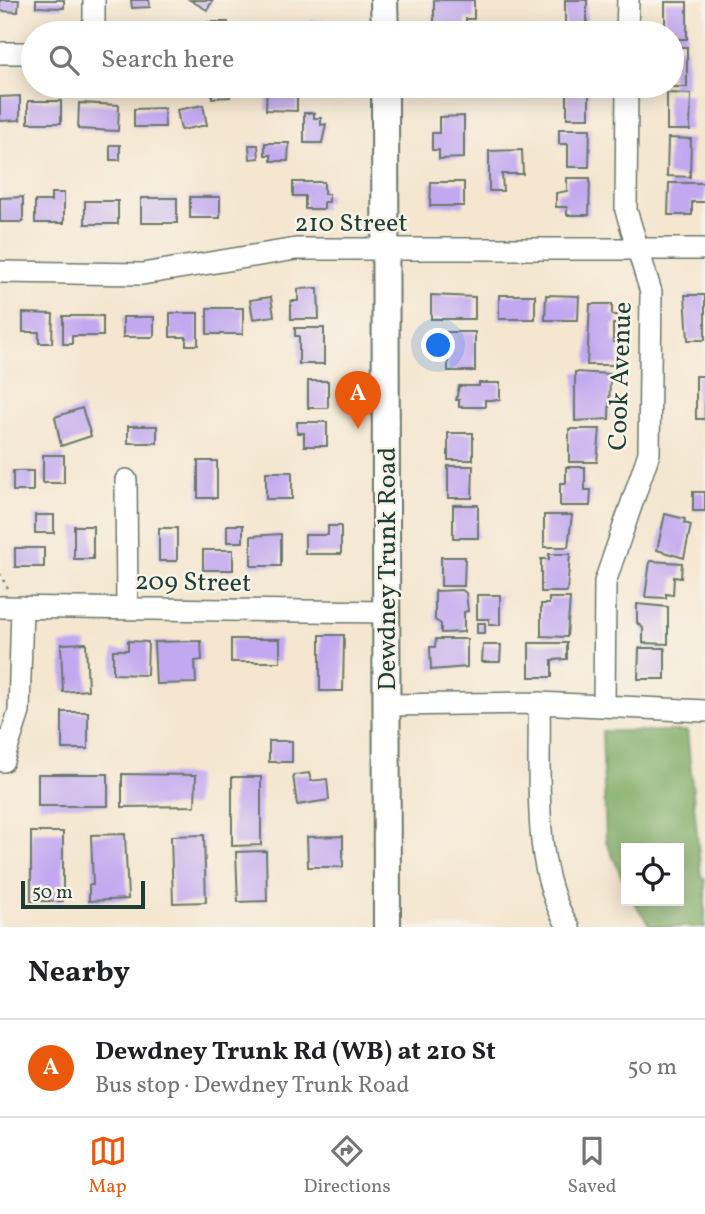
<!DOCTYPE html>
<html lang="en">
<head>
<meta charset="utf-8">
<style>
	body { margin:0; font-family:Vollkorn,serif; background:#f6f6f6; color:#202124 }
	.controls { position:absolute; right:21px; bottom:21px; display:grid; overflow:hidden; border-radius:0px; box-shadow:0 4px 18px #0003 }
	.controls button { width:63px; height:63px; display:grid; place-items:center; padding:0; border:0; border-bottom:2px solid #e0e0e0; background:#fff; color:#202124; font:35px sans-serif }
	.scale { position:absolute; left:21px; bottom:18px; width:124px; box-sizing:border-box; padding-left:7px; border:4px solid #1f3d34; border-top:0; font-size:19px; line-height:24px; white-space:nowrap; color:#1f3d34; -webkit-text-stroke:5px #f7f3e8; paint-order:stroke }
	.you { position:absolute; left:439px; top:346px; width:24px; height:24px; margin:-18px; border:5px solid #fff; border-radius:50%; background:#1a73e8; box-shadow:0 0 0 10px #1a73e833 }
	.badge { display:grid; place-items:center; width:46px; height:46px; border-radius:50%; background:#ea580c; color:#fff; font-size:23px; font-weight:700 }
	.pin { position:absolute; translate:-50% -58px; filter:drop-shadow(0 2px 4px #0008) }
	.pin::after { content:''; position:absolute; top:37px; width:24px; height:21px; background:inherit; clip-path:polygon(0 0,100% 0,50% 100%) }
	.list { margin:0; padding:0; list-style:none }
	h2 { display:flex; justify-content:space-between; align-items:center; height:91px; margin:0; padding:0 28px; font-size:30px }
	h2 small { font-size:23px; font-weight:400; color:#757577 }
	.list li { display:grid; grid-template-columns:46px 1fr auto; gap:21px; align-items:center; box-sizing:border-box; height:98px; padding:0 28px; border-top:2px solid #e0e0e0 }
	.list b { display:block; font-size:26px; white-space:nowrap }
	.list p { margin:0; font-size:23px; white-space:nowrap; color:#757577 }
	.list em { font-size:23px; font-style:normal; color:#757577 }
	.icon { flex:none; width:38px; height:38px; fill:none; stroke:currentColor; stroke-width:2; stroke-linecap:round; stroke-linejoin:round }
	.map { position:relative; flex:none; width:705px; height:927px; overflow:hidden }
	.search { position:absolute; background:#fff; box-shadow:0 4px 18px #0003; left:21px; right:21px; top:21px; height:77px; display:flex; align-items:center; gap:18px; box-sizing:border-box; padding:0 24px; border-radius:38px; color:#757577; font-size:26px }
	.sheet { height:189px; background:#fff }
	nav { display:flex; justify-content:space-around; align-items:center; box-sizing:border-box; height:98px; border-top:2px solid #e0e0e0; background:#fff; font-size:19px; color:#757577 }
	nav a { display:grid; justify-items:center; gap:4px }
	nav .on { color:#ea580c }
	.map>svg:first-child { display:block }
</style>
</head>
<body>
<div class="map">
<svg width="705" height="927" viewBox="0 0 705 927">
	<rect width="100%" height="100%" fill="#f7f3e8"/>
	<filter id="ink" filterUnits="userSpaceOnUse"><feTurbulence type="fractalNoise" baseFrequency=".0143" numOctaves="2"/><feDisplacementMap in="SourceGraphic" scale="14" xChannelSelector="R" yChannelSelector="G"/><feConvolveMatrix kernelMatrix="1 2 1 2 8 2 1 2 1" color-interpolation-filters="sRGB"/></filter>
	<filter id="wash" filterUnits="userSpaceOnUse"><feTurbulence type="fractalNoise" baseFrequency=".00686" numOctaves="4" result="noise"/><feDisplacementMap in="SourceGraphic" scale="28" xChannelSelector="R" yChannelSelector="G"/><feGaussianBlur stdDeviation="1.57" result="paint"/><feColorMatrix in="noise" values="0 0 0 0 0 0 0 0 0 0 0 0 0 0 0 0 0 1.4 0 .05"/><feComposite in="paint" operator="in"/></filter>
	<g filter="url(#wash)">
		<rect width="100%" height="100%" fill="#f4e6cf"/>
		<!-- forest -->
		<path fill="#7daa63" stroke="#4e744c" stroke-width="2" d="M602,731H687L701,876L705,879V927H651L633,901H679V848H626V886L606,841Z"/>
		<g id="blocks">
			<!-- building -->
			<path fill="#c1a8f0" d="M0,0H19L18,12L0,11Z
				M36,0H64V8L36,7Z
				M131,0H149L150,7L132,8Z
				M190,0H213L207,10Z
				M434,0H474V19H466V30H434Z
				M565,0H587V26H565Z
				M665,2H687V39H672V33H665Z
				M310,19L331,22V33H298V22H310Z
				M207,22H228V33H207Z
				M672,47H687V87H672Z
				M212,86H229L230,97L212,98Z
				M267,86H297V111L266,110Z
				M305,86H325V92H305Z
				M567,86H589V118H567Z
				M667,93L691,94L690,130H667Z
				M20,96V120L0,121V97Z
				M28,101H61V123H28Z
				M79,103L119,105L118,131L78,129Z
				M203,105L207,125L181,130L177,110Z
				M164,108L165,127H134V109Z
				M304,113H314V118H321V125L326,124L322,143H304Z
				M464,116V158L439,159V150H432V133H439V117Z
				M559,129H590L589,167H568V144H559Z
				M668,138L691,139L690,177L667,176Z
				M265,143H289L288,161H271V155H265Z
				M110,145H120V160H110Z
				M249,145H258L259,158L250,159Z
				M522,150L523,174H502L503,191H489V151Z
				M567,178H590L589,215H567V207H556V193L567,191Z
				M293,182H324V194H329V202H324V209H305V196H293Z
				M431,182H464V206H430Z
				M669,183H705V202H692V215H668Z
				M51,193H64V223H35V201H51Z
				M23,197V222H0V198Z
				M190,197H220V218H190Z
				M141,198H177V223H141Z
				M85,201H118V224H85Z
				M318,288L319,319H291V301H298V289Z
				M431,295L475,297V319H431Z
				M499,295H535V319H499Z
				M546,295L579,296L578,320H545Z
				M685,295H705V340H688Z
				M271,297L274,316L253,319L250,300Z
				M590,304H612V315H617V324H613V342H619V365H587Z
				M207,308H243V334H207Z
				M23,313L53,314L52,343H39V332H23Z
				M170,313H198V345H186V337H170Z
				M63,316H103V336H72V344H63Z
				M123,317H154V337H123Z
				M295,328H324V364H299V336H295Z
				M432,332H475V371H448V350H432Z
				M575,372L610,374L609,419L575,421Z
				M696,376H705V419H696Z
				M308,381H328V408H308Z
				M479,383H500V400H485V407H459V400H456L459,386H479Z
				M82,408L91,436L61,446L55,417Z
				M297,422H327V446H304V433H297Z
				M128,426H157V443H128Z
				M569,429H600L597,462H569Z
				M448,433H473V460H448Z
				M43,455H64V483H43Z
				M198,461H217V498H198Z
				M448,466H473L472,498H448Z
				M566,467H585V490H591L590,506H560V483H566Z
				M13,471H33V491H13Z
				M266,472H292V499H266Z
				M693,492H705V511H693Z
				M453,505H478V538H453Z
				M665,514L685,519L684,523L691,525L684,558L657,550Z
				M35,515H54V533H35Z
				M544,515H572L568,547H544Z
				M227,525H243V542H227Z
				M74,526H93V559H74Z
				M328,526H341V554H305V535H328Z
				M159,528H177V561H159Z
				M281,534V566H251V536Z
				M15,548H44V567H15Z
				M203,550H233V570H203Z
				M549,554H570L567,592H541V559H549Z
				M441,557H465L464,586H441Z
				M650,561L682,563L681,578L674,577L673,595L666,594V598L645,597Z
				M435,591L462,590L466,593L468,611L464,612V632L441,633V624L435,620Z
				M477,595H500V625H489V619H477Z
				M549,598H570L567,637L541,636V604H549Z
				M637,604L668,607V644L643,643V628L637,623Z
				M477,623H485V633H477Z
				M320,635H344L343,691H320Z
				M231,639H280V662H231Z
				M436,639H467V667L431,670L430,647H435Z
				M128,641L148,642L147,675L113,674V650H128Z
				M201,641L202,660L195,661L196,683L156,684L154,642Z
				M86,643L88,690L63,692L61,644Z
				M529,643H567V659L552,660V677H529Z
				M483,645H501L500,662H482Z
				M639,648H665V679H638Z
				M62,712H88V749H62Z
				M269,741H292V762H269Z
				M309,773L311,781L327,779L329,800L297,805L293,775Z
				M38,774H108V806H38Z
				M122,774L196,775L195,806L122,807Z
				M232,777H261V845L232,846Z
				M31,832H63V901H31Z
				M125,834L128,899L89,901V885H93L91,835Z
				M204,835L206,902L173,903L171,836Z
				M343,836V867H308L307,837Z
				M266,851L267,901L238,902L236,852Z"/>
		</g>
	</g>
	<g filter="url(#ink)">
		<use href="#blocks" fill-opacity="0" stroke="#6a786a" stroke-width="2"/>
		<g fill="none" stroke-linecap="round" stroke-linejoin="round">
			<!-- minor casing -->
			<g stroke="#6a786a" stroke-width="24">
				<path id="minor" d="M94,0V33
					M627,33L628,0
					M0,53H33
					M0,272L142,274L296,249H705
					M126,480L127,608
					M0,607L386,612
					M539,703C541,771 530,869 569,927
					M387,705L539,703L705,711
					M604,706L605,582L649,453L651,292L626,210L627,86
					M3,761L19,712L22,607"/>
			</g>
			<!-- major casing -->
			<g stroke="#6a786a" stroke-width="30">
				<path id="major" d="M384,0L385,33
					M385,86L387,927"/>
			</g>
			<!-- path -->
			<path stroke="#6a786a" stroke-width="2.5" stroke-dasharray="2 5" stroke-linecap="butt" d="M0,574L9,590"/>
			<!-- minor -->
			<use href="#minor" stroke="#fff" stroke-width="21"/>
			<!-- major -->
			<use href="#major" stroke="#fff" stroke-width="26"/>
		</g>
	</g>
	<g text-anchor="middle" stroke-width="5" stroke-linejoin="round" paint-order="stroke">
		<!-- street labels -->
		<g font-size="26" fill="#1f3d34" stroke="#f7f3e8">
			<text x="351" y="231">210 Street</text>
			<text transform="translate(619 376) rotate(-88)" y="9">Cook Avenue</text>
			<text transform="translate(386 569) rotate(-90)" y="9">Dewdney Trunk Road</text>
			<text transform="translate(193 581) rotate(1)" y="9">209 Street</text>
		</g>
	</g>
</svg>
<div class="controls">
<button><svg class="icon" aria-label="locate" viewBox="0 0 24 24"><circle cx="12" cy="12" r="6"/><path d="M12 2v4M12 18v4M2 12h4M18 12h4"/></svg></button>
</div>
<div class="scale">50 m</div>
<div class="you"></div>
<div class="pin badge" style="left:358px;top:429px">A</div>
<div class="search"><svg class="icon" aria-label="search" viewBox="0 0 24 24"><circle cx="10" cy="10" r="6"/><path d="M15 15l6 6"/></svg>Search here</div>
</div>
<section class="sheet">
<h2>Nearby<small></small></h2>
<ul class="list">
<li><span class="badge">A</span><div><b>Dewdney Trunk Rd (WB) at 210 St</b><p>Bus stop · Dewdney Trunk Road</p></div><em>50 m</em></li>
</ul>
</section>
<nav>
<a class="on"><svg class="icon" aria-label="map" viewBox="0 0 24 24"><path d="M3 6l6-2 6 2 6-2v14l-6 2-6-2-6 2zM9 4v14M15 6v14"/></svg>Map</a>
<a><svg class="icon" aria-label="directions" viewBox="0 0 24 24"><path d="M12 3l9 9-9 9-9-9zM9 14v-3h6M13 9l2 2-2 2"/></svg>Directions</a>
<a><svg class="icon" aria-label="saved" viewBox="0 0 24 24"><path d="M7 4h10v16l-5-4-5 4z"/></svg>Saved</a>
</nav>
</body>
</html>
